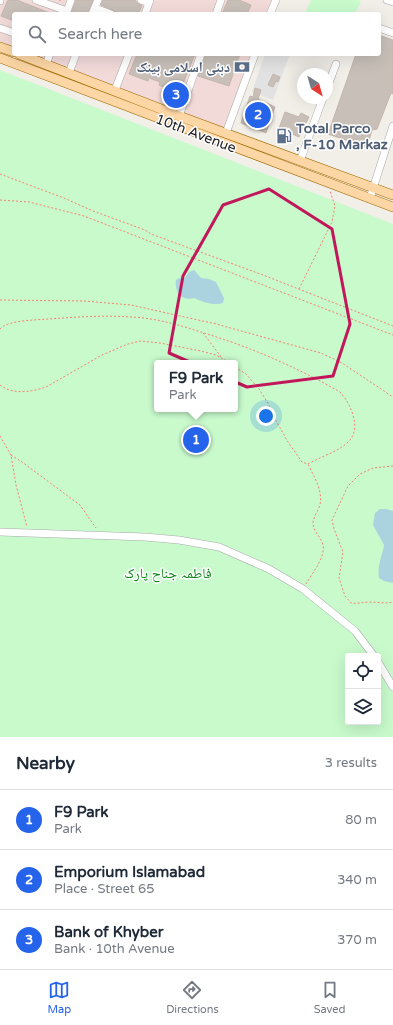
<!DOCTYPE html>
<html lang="en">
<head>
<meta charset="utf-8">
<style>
	body { margin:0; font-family:"Varela Round","Noto Naskh Arabic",sans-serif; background:#f6f6f7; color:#1f2937 }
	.controls { position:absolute; right:12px; bottom:12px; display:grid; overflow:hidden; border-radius:4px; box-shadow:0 4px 16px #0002 }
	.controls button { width:36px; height:36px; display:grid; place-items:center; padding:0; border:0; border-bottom:1px solid #e0e1e3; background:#fff; color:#1f2937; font:20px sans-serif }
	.compass { position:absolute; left:297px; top:68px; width:36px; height:36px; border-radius:50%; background:#fff; box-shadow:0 4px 16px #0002; rotate:143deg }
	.you { position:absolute; left:266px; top:416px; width:14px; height:14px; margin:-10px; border:3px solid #fff; border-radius:50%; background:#1a73e8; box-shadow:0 0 0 6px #1a73e833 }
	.badge { display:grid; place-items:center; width:26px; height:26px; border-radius:50%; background:#2563eb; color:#fff; font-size:13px; font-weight:700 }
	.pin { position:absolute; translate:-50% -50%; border:2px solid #fff; box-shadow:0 1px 4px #0006 }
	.popup { position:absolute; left:154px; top:360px; width:84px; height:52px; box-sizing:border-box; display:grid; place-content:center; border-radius:4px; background:#fff; filter:drop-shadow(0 1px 3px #0005); font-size:13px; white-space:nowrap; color:#747a83 }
	.popup b { font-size:15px; color:#1f2937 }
	.popup::after { content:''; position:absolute; left:50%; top:100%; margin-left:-8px; border:8px solid transparent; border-top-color:#fff }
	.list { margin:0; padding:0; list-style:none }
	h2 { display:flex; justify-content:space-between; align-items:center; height:52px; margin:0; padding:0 16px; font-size:17px }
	h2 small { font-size:13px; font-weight:400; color:#747a83 }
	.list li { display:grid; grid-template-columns:26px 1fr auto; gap:12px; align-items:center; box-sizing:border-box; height:60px; padding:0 16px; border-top:1px solid #e0e1e3 }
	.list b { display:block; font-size:15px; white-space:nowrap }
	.list p { margin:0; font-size:13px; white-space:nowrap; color:#747a83 }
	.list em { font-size:13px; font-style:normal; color:#747a83 }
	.icon { flex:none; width:22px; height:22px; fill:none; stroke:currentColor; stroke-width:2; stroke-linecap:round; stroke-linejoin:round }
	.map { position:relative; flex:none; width:393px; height:737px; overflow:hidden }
	.search { position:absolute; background:#fff; box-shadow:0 4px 16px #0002; left:12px; right:12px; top:12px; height:44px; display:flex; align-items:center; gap:10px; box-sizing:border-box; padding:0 14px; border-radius:4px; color:#747a83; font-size:15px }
	.sheet { height:232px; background:#fff }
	nav { display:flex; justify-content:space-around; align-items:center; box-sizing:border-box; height:56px; border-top:1px solid #e0e1e3; background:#fff; font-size:11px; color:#747a83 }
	nav a { display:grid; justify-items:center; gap:2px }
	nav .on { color:#2563eb }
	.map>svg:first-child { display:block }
</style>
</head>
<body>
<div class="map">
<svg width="393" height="737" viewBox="0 0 393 737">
	<rect width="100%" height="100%" fill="#f2efe9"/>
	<!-- commercial -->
	<path fill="#f2dad9" d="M0,0H271L266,14H14V48L0,43Z
		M29,54H251L224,129Z"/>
	<!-- park -->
	<path fill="#c8facc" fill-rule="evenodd" d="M311,0H357L361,1L355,14H305Z
		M0,70L393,224V737H0ZM157,363H235V409H157ZM348,656H378V722H348Z"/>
	<!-- parking -->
	<path fill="#e2e2e2" d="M265,54H290L273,100L252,92Z"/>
	<!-- water -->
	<path fill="#aad3df" d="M194,270L201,278L209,279L216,282L224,298L223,303C214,306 203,302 194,298C182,302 174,291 176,280L179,278L184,279L189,272Z
		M380,509H386L393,511V583L384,581L379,578C377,565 382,557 384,545L373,525L375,513Z"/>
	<!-- building -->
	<path fill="#c7bfb8" stroke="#c4b6ab" d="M8,0H17L52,14H14V21L1,16Z
		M76,0H93L87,14H71Z
		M103,0H135L137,3L142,6L138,14H116L113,10L101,5Z
		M228,0H239L251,5L247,14H222Z
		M379,35L393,40V94L391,93L377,129L372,130L367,147L328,134L356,54H379Z
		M137,54H195L180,91H178L177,93L159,85L160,82L149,78L148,81L129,74Z
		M206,54H240L229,86L198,76Z
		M273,74L280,77L278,82L276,81L273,87L268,85Z
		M255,88L261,90L258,99L275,107L266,133L241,123L250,96L253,97Z
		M285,112L299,117L301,113L309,117L299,137L286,131L285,134L278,131Z"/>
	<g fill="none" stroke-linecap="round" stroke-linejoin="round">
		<!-- minor casing -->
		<g stroke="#a9a9a9" stroke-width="8">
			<path id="minor" d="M36,0L67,11
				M141,0L149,3
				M387,0L393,2
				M0,1V0
				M95,8L111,14
				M66,14L71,0
				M92,14L98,0
				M145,14L150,0
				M216,14L221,0
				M270,14L276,0
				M0,28L14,33
				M379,28L393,33
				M46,64L50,54
				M69,73L76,54
				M327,88L336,64
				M115,90L129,54
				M179,116L201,54
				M226,133L255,54
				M300,161L323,98
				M370,198L393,126
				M0,532L145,537L179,540L219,547L269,569L303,589L355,631L374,656
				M378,662L393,687"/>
		</g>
		<!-- major casing -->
		<g stroke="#a06b00" stroke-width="10">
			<path id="major" d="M0,47L14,52
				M19,54L179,116L393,195
				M0,58L393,207"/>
		</g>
		<!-- path -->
		<path stroke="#fa8072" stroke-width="1" stroke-dasharray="2 2" stroke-linecap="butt" d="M59,0H61
			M0,174L64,198L93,211L145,230L151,234L263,275L393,326
			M0,200L29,202L84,216L393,335
			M299,289L332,222L335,206L330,191
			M0,300L84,301L131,305L216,324L321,353L342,363L393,397
			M0,329C7,320 37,320 49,319C76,317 104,315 131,317C157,318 183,326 207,334C253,348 298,368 340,392C351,404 363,430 347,443C339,451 318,458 308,464L302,462L288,442L274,417L269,405L259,389L246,374L235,367
			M203,333L222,358
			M0,385C13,395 31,392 46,387L102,355L128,344L140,341L160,343L201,351L216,355L230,363
			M0,436L11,455L16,485L27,527
			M11,455L22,462L80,505L96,528
			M393,466L373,468L360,474L348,486L332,520L334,529L343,552L339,578L345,596L351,603C358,604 363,602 370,602C378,602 385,604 393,602
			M306,584C312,573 328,555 322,542C319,535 313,531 313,522C314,516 318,511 320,505C323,490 314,477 308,464"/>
		<!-- minor -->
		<use href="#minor" stroke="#fff" stroke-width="7"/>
		<!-- major -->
		<use href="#major" stroke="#fcd6a4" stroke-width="9"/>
	</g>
	<!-- marked area -->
	<path fill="none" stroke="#c2185b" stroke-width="3" stroke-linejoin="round" d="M269,189L332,229L350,324L333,376L247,387L169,353L183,276L223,205Z"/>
	<!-- icons -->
	<defs>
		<g id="bank-bare" transform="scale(1.2)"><path d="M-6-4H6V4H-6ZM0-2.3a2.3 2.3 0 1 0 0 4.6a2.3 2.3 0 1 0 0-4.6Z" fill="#5c6f8a" stroke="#fff" stroke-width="2.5" paint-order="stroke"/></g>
		<g id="fuel-bare" transform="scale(1.2)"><path d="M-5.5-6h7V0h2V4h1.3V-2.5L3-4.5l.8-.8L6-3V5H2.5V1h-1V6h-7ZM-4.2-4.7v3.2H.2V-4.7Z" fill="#5c6f8a" stroke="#fff" stroke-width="2.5" paint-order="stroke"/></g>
	</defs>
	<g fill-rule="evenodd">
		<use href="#bank-bare" x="242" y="67"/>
		<use href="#fuel-bare" x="284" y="136"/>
	</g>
	<g text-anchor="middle" stroke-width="3" stroke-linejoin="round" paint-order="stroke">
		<!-- service labels -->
		<g font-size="14" font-weight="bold" fill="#4e5e75" stroke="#fff" text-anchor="end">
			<text x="230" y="72">دبئی اسلامی بینک</text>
			<text x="296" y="133" text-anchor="start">Total Parco<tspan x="296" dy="16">, F-10 Markaz</tspan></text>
		</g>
		<!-- street labels -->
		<g font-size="14" fill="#222" stroke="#fff">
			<text transform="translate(196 133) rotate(21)" y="5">10th Avenue</text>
		</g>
		<!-- park labels -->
		<g font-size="14" fill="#0c8416" stroke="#fff">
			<text x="168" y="578">فاطمہ جناح پارک</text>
		</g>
	</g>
</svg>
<div class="controls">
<button><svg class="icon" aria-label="locate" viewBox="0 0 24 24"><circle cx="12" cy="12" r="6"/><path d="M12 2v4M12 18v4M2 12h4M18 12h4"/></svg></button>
<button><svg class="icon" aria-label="layers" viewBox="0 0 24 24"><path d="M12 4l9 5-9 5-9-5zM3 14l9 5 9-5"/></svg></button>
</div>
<svg class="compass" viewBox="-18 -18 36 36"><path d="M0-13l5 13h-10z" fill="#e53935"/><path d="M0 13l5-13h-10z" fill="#747a83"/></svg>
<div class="you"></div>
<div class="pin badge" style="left:196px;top:440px">1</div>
<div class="popup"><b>F9 Park</b>Park</div>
<div class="pin badge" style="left:258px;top:115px">2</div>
<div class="pin badge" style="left:176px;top:95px">3</div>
<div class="search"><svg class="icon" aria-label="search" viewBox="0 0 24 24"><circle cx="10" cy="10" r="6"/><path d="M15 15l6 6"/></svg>Search here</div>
</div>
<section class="sheet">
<h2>Nearby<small>3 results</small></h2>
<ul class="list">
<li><span class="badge">1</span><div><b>F9 Park</b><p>Park</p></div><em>80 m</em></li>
<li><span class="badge">2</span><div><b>Emporium Islamabad</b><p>Place · Street 65</p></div><em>340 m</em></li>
<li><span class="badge">3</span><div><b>Bank of Khyber</b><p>Bank · 10th Avenue</p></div><em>370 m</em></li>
</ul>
</section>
<nav>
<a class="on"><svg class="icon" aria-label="map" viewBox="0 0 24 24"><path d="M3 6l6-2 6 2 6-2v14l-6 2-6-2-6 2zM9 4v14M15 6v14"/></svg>Map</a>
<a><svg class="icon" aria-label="directions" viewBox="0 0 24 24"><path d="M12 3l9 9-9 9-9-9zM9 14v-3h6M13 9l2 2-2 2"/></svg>Directions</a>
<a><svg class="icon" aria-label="saved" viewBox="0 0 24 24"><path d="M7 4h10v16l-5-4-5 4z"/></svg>Saved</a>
</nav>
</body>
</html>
